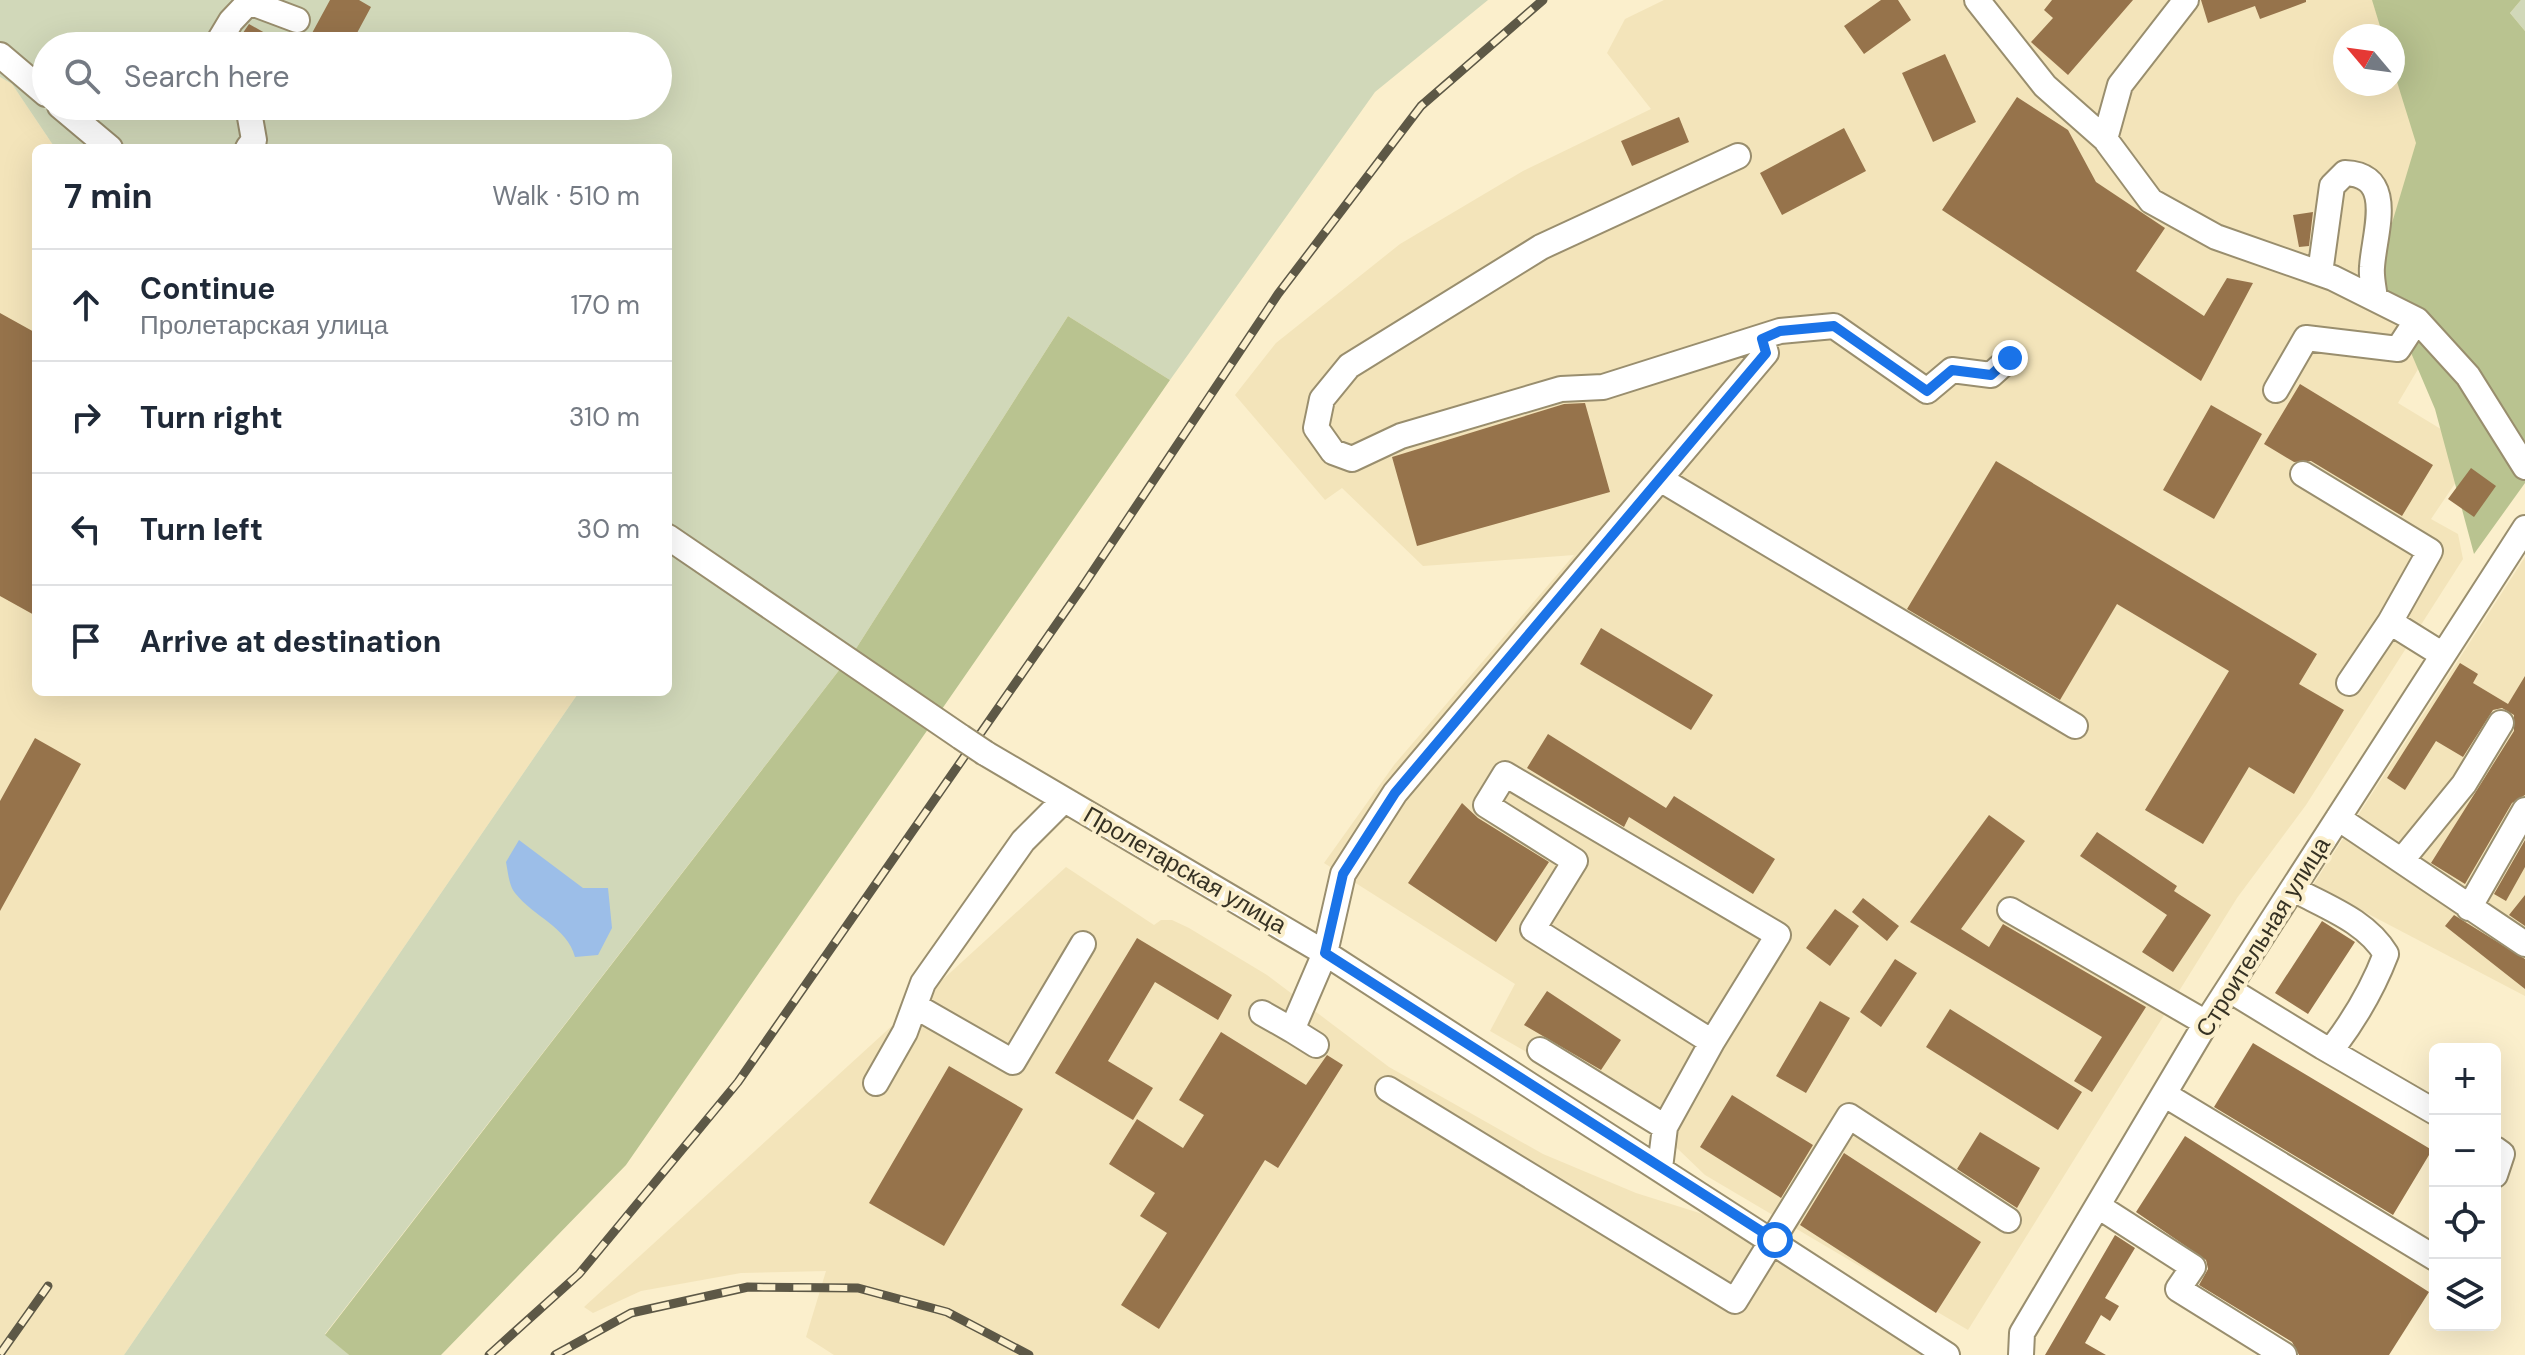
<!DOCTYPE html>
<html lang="en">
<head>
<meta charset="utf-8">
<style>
	body { margin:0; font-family:"DM Sans",sans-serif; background:#f6f6f7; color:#1f2937 }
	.controls { position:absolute; right:24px; bottom:24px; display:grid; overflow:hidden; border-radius:12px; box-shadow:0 8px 32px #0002 }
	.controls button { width:72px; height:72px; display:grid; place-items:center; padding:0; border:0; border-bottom:2px solid #e0e1e3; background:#fff; color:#1f2937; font:40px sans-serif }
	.compass { position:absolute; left:2333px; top:24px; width:72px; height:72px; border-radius:50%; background:#fff; box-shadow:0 8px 32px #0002; rotate:299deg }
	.stop { position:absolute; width:24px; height:24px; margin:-18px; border:6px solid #1a73e8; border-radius:50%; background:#fff }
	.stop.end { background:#1a73e8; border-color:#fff; box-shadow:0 2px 8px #0008 }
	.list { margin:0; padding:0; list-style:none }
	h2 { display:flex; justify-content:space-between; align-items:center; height:104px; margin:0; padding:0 32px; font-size:34px }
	h2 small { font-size:26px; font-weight:400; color:#747a83 }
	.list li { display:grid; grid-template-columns:52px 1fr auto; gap:24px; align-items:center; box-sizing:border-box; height:112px; padding:0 32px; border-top:2px solid #e0e1e3 }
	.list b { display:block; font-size:30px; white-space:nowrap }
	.list p { margin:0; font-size:26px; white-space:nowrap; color:#747a83 }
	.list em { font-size:26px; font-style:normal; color:#747a83 }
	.icon { flex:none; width:44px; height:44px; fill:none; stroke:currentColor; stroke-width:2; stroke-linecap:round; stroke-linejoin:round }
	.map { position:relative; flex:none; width:2525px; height:1355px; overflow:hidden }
	.search { position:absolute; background:#fff; box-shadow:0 8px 32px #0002; left:32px; top:32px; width:640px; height:88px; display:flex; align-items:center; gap:20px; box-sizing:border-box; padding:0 28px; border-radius:44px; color:#747a83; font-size:30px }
	.panel { position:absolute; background:#fff; box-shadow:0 8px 32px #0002; left:32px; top:144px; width:640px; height:552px; border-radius:12px }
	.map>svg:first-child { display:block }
</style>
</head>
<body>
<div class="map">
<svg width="2525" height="1355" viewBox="0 0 2525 1355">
	<rect width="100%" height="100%" fill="#fbefcc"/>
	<!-- built -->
	<path fill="#f3e4ba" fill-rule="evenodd" d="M1664,0H2388L2467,286L2398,403L2477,451L2431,519L2458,534L2463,559L2306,805L2237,898L1968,1330L1705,1175L1654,1126L1490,1031L1515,984L1324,863L1394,765L1574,555L1423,566L1342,488L1325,500L1235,395L1276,343L1400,244L1523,171L1651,109L1607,53L1625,19ZM2345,36H2393V84H2345Z
		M0,77L12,84L55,148H36V692H579L124,1355H0Z
		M2525,557V996L2313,885Z
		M1066,867L1154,925L1161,920H1172L1189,928L1267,975L1389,1067L1543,1154L1636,1193L1709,1216L1911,1341L1922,1355H834L806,1337L826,1271L741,1273L641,1291L593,1313L584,1307Z"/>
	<!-- green -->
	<path fill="#d1d8b9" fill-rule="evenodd" d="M0,0H1488L1375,92L1170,380L1068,316L857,647L325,1334L349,1355H124L579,692H668V562L684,539L668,528V148H55L12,84L0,77ZM46,46H658V106H46Z
		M2521,0H2525V31L2510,13Z"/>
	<!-- forest -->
	<path fill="#b9c390" d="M2372,0H2521L2510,13L2525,31V483L2474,554L2435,409L2377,273L2416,143L2393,69V36H2383Z
		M1068,316L1170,380L626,1165L441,1355H349L325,1335L857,647Z"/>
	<!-- water -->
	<path fill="#9cbee8" d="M519,840L583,888H608L612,928L598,955L575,957C567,927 534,917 515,893C509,886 508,872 506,862Z"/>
	<!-- building -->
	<path fill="#96734b" d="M330,0H359L371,7L350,46H305Z
		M1881,0H1898L1911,20L1864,54L1844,26Z
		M2052,0H2133L2068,75L2031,42L2053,18L2044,10Z
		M2201,0H2306V2L2260,19L2255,6L2208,23Z
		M249,24L288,46H234Z
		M1945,54L1976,122L1933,142L1902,73Z
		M2017,97L2068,130L2096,182L2165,228L2136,271L2204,316L2227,278L2253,283L2201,381L1942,210Z
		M1679,117L1689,142L1632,166L1621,141Z
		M1844,128L1866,171L1782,215L1760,173Z
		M2313,212L2309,246L2299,247L2293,215Z
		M0,313L36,333V616L0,596Z
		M2300,384L2433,465L2402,516L2311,461L2294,462L2264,444Z
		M1585,403L1610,492L1417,546L1392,457L1564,404Z
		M2211,405L2262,434L2214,519L2163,490Z
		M1996,461L2317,654L2299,684L2344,710L2294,794L2249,767L2203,844L2145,810L2229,671L2117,604L2060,700L1907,609Z
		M2471,468L2496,486L2474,517L2448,499Z
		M1601,628L1713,695L1691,730L1580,664Z
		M2460,663L2478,674L2473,683L2508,704L2525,676V795L2512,803L2465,884L2431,863L2514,731V715L2502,708L2493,710L2463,757L2436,741L2405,790L2387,778Z
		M1548,734L1666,808L1674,796L1775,859L1753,894L1629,817L1624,827L1527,768Z
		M35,738L81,764L0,911V801Z
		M1462,803L1478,818L1549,862L1496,942L1408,883Z
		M1989,815L2025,841L1961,929L1989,947L2003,924L2146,1007L2092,1092L2074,1081L2102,1037L1910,922Z
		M2097,832L2177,886L2174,891L2211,915L2173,972L2142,952L2167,915L2080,856Z
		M2525,840V867L2506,901L2494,894Z
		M2525,895V926L2509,915Z
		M1863,898L1899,926L1887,941L1852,912Z
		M1835,909L1859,926L1830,966L1806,948Z
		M2454,915L2525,959V989L2445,926Z
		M2322,921L2355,942L2308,1014L2275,993Z
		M1137,938L1232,995L1218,1020L1155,982L1108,1061L1153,1088L1133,1120L1055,1073Z
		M1895,959L1917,973L1881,1027L1860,1012Z
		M1547,991L1621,1040L1601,1070L1524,1025Z
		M1820,1001L1850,1018L1806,1093L1776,1076Z
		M1950,1009L2082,1092L2058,1130L1926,1047Z
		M1221,1032L1306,1085L1327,1055L1343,1065L1278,1168L1265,1160L1159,1329L1121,1305L1167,1233L1140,1216L1155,1193L1109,1164L1137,1119L1183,1148L1204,1115L1179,1100Z
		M2253,1043L2432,1150L2393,1215L2214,1107Z
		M949,1066L1023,1109L944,1246L869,1203Z
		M1732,1095L1813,1145L1781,1198L1700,1147Z
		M1980,1132L2040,1168L2017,1208L1957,1169Z
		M2185,1136L2429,1292L2389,1355H2299L2292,1342L2199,1285L2208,1269L2206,1260L2136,1212Z
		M1844,1153L1981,1242L1936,1313L1800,1225Z
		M2115,1235L2135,1248L2105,1298L2119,1306L2110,1321L2101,1315L2085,1343L2106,1355H2045Z"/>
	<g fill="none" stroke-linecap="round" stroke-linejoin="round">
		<!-- minor casing -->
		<g stroke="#998e6e" stroke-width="28">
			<path id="minor" d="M1977,0L2045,86L2105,139L2151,201L2216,237L2333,278L2417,320L2468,376L2525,467
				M216,46L231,21L249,2L297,20
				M0,55L46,94
				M60,106L110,148
				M2105,139L2120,85L2186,0
				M248,148L254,140L248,106
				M1738,156L1541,247L1349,366L1322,399L1316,428L1333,452L1352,459L1401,436L1561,389L1603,387L1780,331L1834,326L1927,391L1952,370L1991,375L2010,358
				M2320,273L2332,186L2345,173C2397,175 2374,233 2372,267C2371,277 2374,289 2375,299
				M2276,390L2306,338L2398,349L2417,320
				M2303,474L2430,551L2390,622L2443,655
				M1660,479L2075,726
				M668,537L961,737
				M2349,683L2390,622
				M985,753L1325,953L1947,1355
				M2338,818L2525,944
				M2402,860L2464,784L2501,723
				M2469,908L2525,810
				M2010,910L2206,1023
				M2233,992L2323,1047L2335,1045C2356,1017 2373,988 2386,954C2367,922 2329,908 2297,891
				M915,1006L1013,1062L1083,944
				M1262,1013L1292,1030L1325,953L1343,874L1395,793L1766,353L1762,339
				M1292,1030L1316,1045
				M2323,1047L2435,1112
				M1540,1050L1665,1127L1660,1168
				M876,1083L905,1032L923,983L1023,841L1064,800
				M1388,1089L1735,1301L1849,1116L2008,1220
				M2167,1096L2435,1258
				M1665,1127L1712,1042L1533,929L1575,861L1486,805L1505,774L1778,935L1712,1042
				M2495,1149L2502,1154L2495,1175
				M2098,1206L2193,1267L2178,1289L2284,1355
				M2021,1355L2022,1333L2206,1023L2525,528"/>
		</g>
		<!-- minor -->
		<use href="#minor" stroke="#fff" stroke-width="24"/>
		<!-- rail casing -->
		<g stroke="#5d5846" stroke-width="9">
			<path id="rail" d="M0,1354L48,1286
				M489,1355L579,1274L738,1082L1083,586L1278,294L1421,106L1543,0
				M555,1355L631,1313L748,1287L858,1288L947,1312L1029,1355"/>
		</g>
		<!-- rail -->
		<use href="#rail" stroke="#fbefcc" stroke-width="6" stroke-dasharray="18" stroke-linecap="butt"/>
		<!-- minor-bridge casing -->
		<g stroke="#998e6e" stroke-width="28" stroke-linecap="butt">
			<path id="minor-bridge" d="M961,737L985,753"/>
		</g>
		<!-- minor-bridge -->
		<use href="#minor-bridge" stroke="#fff" stroke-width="24"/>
	</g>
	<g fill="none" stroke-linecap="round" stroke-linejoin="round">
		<!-- route -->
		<path stroke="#1a73e8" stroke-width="10" d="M1775,1240L1325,953L1343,874L1395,793L1766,353L1762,339L1780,331L1834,326L1927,391L1952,370L1991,375L2010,358"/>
	</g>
	<g text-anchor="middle" stroke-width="8" stroke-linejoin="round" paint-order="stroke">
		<!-- street labels -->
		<g font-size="24" fill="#363224" stroke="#fbefcc">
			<text transform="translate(1185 870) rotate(30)" y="8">Пролетарская улица</text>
			<text transform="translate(2263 937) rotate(-58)" y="8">Строительная улица</text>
		</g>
	</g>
</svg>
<div class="controls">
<button>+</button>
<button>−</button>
<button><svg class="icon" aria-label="locate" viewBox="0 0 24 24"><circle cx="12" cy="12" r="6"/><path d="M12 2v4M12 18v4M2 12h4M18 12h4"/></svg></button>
<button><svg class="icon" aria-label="layers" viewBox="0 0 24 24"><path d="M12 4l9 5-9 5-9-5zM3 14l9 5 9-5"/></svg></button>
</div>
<svg class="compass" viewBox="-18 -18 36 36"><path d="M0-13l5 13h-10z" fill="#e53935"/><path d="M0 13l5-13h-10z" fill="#747a83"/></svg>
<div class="stop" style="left:1775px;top:1240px"></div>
<div class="stop end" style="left:2010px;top:358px"></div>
<div class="search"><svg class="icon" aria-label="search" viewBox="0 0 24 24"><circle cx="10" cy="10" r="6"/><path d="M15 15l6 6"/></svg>Search here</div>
<section class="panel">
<h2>7 min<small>Walk · 510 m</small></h2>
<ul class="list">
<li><svg class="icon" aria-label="ahead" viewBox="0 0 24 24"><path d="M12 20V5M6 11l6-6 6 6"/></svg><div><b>Continue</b><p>Пролетарская улица</p></div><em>170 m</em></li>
<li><svg class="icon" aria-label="right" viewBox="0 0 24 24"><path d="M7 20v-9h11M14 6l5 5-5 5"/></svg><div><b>Turn right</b></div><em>310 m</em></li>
<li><svg class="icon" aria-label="left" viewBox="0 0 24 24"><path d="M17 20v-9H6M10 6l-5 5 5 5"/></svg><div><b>Turn left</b></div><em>30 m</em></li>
<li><svg class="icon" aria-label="arrive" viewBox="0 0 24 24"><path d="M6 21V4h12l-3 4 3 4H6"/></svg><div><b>Arrive at destination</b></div></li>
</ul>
</section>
</div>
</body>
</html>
